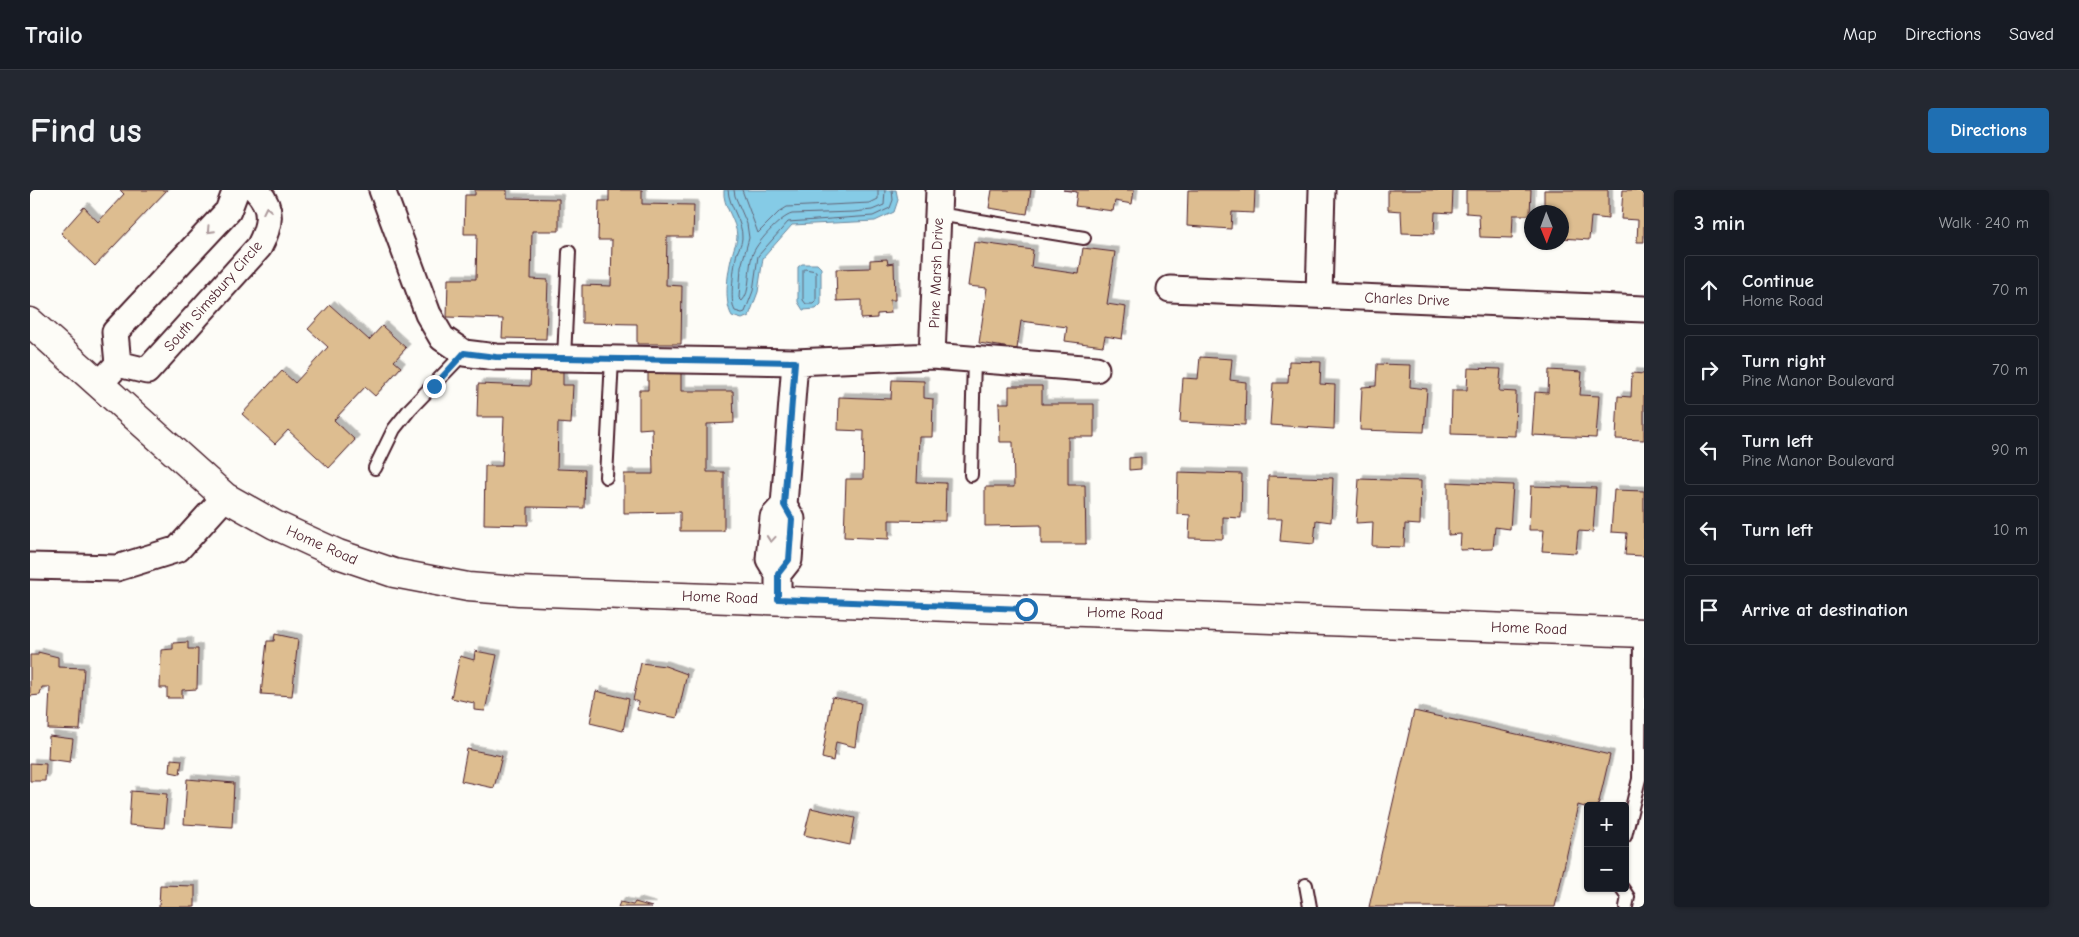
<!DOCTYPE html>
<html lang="en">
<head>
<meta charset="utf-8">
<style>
	body { margin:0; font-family:"Comic Neue",sans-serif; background:#242831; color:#f1f3f6 }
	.controls { position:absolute; right:15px; bottom:15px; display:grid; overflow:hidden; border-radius:5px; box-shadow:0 1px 4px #0004 }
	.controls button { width:45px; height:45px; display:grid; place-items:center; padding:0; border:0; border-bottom:1px solid #363941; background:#171b24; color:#f1f3f6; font:25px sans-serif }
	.compass { position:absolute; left:1494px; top:15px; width:45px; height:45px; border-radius:50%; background:#171b24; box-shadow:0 1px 4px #0004; rotate:179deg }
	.stop { position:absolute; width:15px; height:15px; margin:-11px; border:4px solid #1f6fb2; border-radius:50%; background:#fff }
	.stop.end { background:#1f6fb2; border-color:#fff; box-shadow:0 1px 5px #0008 }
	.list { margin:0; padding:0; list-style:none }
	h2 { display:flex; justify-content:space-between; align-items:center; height:65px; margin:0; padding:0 20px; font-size:21px }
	h2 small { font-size:16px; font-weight:400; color:#9ea1a6 }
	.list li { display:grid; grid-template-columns:32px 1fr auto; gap:15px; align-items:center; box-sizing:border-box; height:70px; margin:0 10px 10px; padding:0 10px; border:1px solid #363941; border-radius:5px }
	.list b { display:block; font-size:19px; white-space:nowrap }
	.list p { margin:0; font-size:16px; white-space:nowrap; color:#9ea1a6 }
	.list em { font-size:16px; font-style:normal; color:#9ea1a6 }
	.icon { flex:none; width:28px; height:28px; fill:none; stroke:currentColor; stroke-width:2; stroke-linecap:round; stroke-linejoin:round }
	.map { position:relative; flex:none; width:1614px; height:717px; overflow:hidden; border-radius:5px }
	header { display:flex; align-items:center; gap:30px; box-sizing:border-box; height:70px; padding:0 25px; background:#171b24; border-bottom:1px solid #363941 }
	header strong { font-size:24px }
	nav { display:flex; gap:28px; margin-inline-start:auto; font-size:18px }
	.intro { display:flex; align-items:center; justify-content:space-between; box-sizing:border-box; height:120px; padding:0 30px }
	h1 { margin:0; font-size:35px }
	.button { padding:12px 22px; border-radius:5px; background:#1f6fb2; color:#fff; font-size:18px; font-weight:700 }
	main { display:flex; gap:30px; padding:0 30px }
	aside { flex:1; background:#171b24; border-radius:5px; box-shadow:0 1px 4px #0004 }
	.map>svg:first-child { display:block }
</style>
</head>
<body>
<header>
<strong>Trailo</strong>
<nav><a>Map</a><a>Directions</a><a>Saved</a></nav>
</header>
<div class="intro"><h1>Find us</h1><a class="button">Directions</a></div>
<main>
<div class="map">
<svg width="1614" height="717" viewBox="0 0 1614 717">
	<defs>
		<filter id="shadow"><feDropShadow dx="4.5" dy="-4.5" stdDeviation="0" flood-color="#0004"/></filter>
	</defs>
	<rect width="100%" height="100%" fill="#fdfcf7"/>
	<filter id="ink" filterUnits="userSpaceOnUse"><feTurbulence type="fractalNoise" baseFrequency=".02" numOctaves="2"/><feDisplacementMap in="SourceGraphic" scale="10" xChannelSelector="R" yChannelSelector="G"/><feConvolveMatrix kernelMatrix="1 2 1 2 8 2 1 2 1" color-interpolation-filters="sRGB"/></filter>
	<g filter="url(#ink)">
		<!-- water -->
		<path fill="#85cbe6" stroke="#6d869b" d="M866,0L868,10L864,22L845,31L762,35L733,68L728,102L719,126L712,129L702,126C693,111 698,79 703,62C704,57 707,52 707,47C707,30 692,16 694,0Z
			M772,74H787L791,78V114L786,119L773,120L768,112V77Z"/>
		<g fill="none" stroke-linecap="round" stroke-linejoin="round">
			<!-- shore -->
			<path stroke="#626476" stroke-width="1" d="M698,0C699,17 713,31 712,48C712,53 709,58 707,63C704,75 699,111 705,121L712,123L715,122L723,101L728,66L758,32L843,26L860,18L863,10L862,0
				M704,0L705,6L717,34L719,48L711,77L709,108L712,111C721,103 718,78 722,66C725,54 750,27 762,24L824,22L842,20L854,15L855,0
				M712,0L728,43L749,22L757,17L840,13L848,9V0
				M775,79L786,81V111L783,114H776L773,110V81Z"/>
		</g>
		<!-- building -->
		<path fill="#ddbd90" stroke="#4a1f2b" filter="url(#shadow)" d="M90,0H137L65,76L31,43L54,17L68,32L94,4Z
			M445,0H477V8L529,9V41H502L501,89L518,90L516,149L472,148L473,129L417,127L418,89H446L447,44H434L435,5H445Z
			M579,0H612V14L664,15L663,47H637L636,95L652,96L651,154H607V134L552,133V95L581,96L582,50H568L569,11H579Z
			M962,0H1001L997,24L959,18Z
			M1033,0H1104L1102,14L1085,11L1083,21L1045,16L1047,2Z
			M1158,0H1225L1224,23L1202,22L1201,39L1157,36Z
			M1358,0H1423L1422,23L1405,22L1404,44L1372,43L1371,21L1358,20Z
			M1436,0H1501L1500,25H1483L1482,48L1450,47L1449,24L1436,23Z
			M1514,0H1578V29L1561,27L1559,50L1532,48V22H1514Z
			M1593,0H1614V52H1607L1608,30L1591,29Z
			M944,52L1003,60L1001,77L1049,84L1053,58L1085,62L1077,114L1096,117L1092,149L1075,146L1073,156L1035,151L1037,137L991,131L987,159L949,153L957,98L938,96Z
			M857,69L858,74L864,73L865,110H860L861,123L847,124V128L831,129V110L807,111L806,79L840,78V70Z
			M300,115L339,150L352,136L376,158L364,171L371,177L345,206L335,197L304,230L325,250L299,278L258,240L245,254L212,224L252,181L265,193L298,157L278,139Z
			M1170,167L1202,169L1200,190L1216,192L1215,235L1150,232L1153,188L1168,189Z
			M1259,171L1291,172L1290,194L1305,195L1304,239L1240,235L1243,193H1258Z
			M1347,174L1381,175L1380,197L1397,199L1394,242L1330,240L1332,197L1346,196Z
			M501,177L533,178V195H543L541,234L528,233L527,279L555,280L554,318L498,317V335L454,334L455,276H472L474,227H447L448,194L500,196Z
			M1438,178L1471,179L1469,201L1486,202L1485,246L1421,244L1422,200H1437Z
			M1519,180L1552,182L1550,205L1569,206L1566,248L1502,245L1505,202L1518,203Z
			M618,182H651V201H703L704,233L677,234V282H694V341H650V322L594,323V284H623L622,238L609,239V200H618Z
			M1602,183L1614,184V250L1586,249L1588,206L1601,207Z
			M862,190L894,191V208L903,209L902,247H889L887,292L916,293L915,331L859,330V349L814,347L816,289H833L834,241L808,240L809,207L861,209Z
			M979,196H1012V214H1064V247H1038V295H1055L1056,354H1011V335L955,336V297H984L983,252H970L969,213H979Z
			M1111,267V279L1099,280V268Z
			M1148,282L1212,284L1211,328L1193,327V349L1159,348L1160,325L1147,324Z
			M1238,286L1303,288L1301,332L1286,330L1284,354L1250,351L1252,329H1237Z
			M1329,289L1391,291L1390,335L1375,334L1374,357L1342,356L1343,332L1326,333Z
			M1418,292L1483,295L1480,339L1465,337L1463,359L1430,360L1431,344L1418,345Z
			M1501,296L1566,298L1563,342L1548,341L1546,363L1512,361L1514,340H1499Z
			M1584,300L1614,301V366L1595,365L1597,343L1581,342Z
			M245,444L268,449L262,506L231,504L237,451H244Z
			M158,452V459H168L167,499L152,500V508H137V498H130L131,460L143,459V453Z
			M445,461L467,465L455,521L444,520V513L421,508L430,466L444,470Z
			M8,462L28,467V477L54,478L50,540L18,539L20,497H12L10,505L0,506V465H8Z
			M611,473L635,476L657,484L647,528L607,520L608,512L603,510Z
			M566,501L599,509L593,541L560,533Z
			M802,507L831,513L825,557L806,552L803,571L792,568Z
			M1384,521L1580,565L1568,616H1558V618L1548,615L1525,717H1339Z
			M19,546L43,549L40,572L18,569Z
			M437,559L472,566L464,598L431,591Z
			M141,569L152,570L150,584L140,582Z
			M0,573L16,574L15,591H0Z
			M157,589L204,593L202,637L154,634Z
			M101,601L137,604L134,638L99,635Z
			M781,618L825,628L820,655L774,645Z
			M130,695L165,696V717H129Z
			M590,712L603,715L605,712L622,717H588Z"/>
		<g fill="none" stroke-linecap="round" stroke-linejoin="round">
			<!-- service casing -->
			<g stroke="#4a1f2b" stroke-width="16">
				<path id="service" d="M908,24L1054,48
					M534,168L539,62
					M345,278L364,239L380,219L434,163
					M941,285L944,169
					M576,287L582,169
					M1595,646L1609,589L1610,443
					M1276,695L1280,717
					M1592,698L1598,707L1596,717"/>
			</g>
			<!-- minor casing -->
			<g stroke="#4a1f2b" stroke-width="29">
				<path id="minor" d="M352,0L398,124L412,148L434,163L466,167L765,172L902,166L1066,179
					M1140,99L1614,119
					M1289,105L1292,0
					M902,166L909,0
					M88,174L117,181L229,57C240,36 244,18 226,0
					M76,187L88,174L85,142L198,21L206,0
					M0,376L87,378L148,359L195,307
					M748,384L759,370L762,329L754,315L765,172
					M748,397V384L739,369L743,327L754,315"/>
			</g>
			<!-- tertiary casing -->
			<g stroke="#4a1f2b" stroke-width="31">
				<path id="tertiary" d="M0,132L195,307L245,335L308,364L364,383L438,397L489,401L1614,443"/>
			</g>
			<!-- service -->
			<use href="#service" stroke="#fdfcf7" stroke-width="12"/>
			<!-- minor -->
			<use href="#minor" stroke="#fdfcf7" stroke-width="25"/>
			<!-- tertiary -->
			<use href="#tertiary" stroke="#fdfcf7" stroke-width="28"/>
		</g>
		<!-- one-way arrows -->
		<defs><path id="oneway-chevron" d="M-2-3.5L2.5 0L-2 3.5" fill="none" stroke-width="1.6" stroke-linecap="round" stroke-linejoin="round" transform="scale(1.25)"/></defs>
		<g stroke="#ac999b">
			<use href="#oneway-chevron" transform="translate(237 20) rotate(-102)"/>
			<use href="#oneway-chevron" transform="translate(180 40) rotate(133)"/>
			<use href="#oneway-chevron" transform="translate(741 349) rotate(95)"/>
		</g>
	</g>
	<g fill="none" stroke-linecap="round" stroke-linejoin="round" filter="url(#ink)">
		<!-- route -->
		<path stroke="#1f6fb2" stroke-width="6" d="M404,196L434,163L466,167L765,172L754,315L762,329L759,370L748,384V409L996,419"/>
	</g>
	<g text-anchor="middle" stroke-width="4" stroke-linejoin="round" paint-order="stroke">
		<!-- street labels -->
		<g font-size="15" fill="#4a1f2b" stroke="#fdfcf7">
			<text transform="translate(906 83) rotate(-88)" y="5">Pine Marsh Drive</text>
			<text transform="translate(183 106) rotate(-49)" y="5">South Simsbury Circle</text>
			<text transform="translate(1377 109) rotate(2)" y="5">Charles Drive</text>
			<text transform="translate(292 355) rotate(24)" y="5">Home Road</text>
			<text transform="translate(690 407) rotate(2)" y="5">Home Road</text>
			<text transform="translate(1095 423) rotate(2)" y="5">Home Road</text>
			<text transform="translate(1499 438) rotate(2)" y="5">Home Road</text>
		</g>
	</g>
</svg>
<div class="controls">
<button>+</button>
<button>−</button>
</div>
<svg class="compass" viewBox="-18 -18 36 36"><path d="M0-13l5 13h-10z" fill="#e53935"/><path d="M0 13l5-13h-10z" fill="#9ea1a6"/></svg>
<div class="stop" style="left:996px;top:419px"></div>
<div class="stop end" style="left:404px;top:196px"></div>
</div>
<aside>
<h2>3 min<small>Walk · 240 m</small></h2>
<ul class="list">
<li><svg class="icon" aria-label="ahead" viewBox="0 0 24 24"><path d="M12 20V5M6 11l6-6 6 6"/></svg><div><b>Continue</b><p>Home Road</p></div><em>70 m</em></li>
<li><svg class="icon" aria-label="right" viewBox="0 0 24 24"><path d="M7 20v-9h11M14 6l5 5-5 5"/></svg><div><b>Turn right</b><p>Pine Manor Boulevard</p></div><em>70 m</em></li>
<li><svg class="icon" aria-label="left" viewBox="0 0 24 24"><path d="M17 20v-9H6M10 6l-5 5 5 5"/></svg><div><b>Turn left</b><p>Pine Manor Boulevard</p></div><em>90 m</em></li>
<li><svg class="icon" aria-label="left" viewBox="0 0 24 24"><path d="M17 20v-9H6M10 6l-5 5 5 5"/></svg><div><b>Turn left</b></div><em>10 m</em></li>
<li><svg class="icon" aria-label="arrive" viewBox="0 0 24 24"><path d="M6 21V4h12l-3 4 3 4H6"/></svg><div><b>Arrive at destination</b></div></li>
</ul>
</aside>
</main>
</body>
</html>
